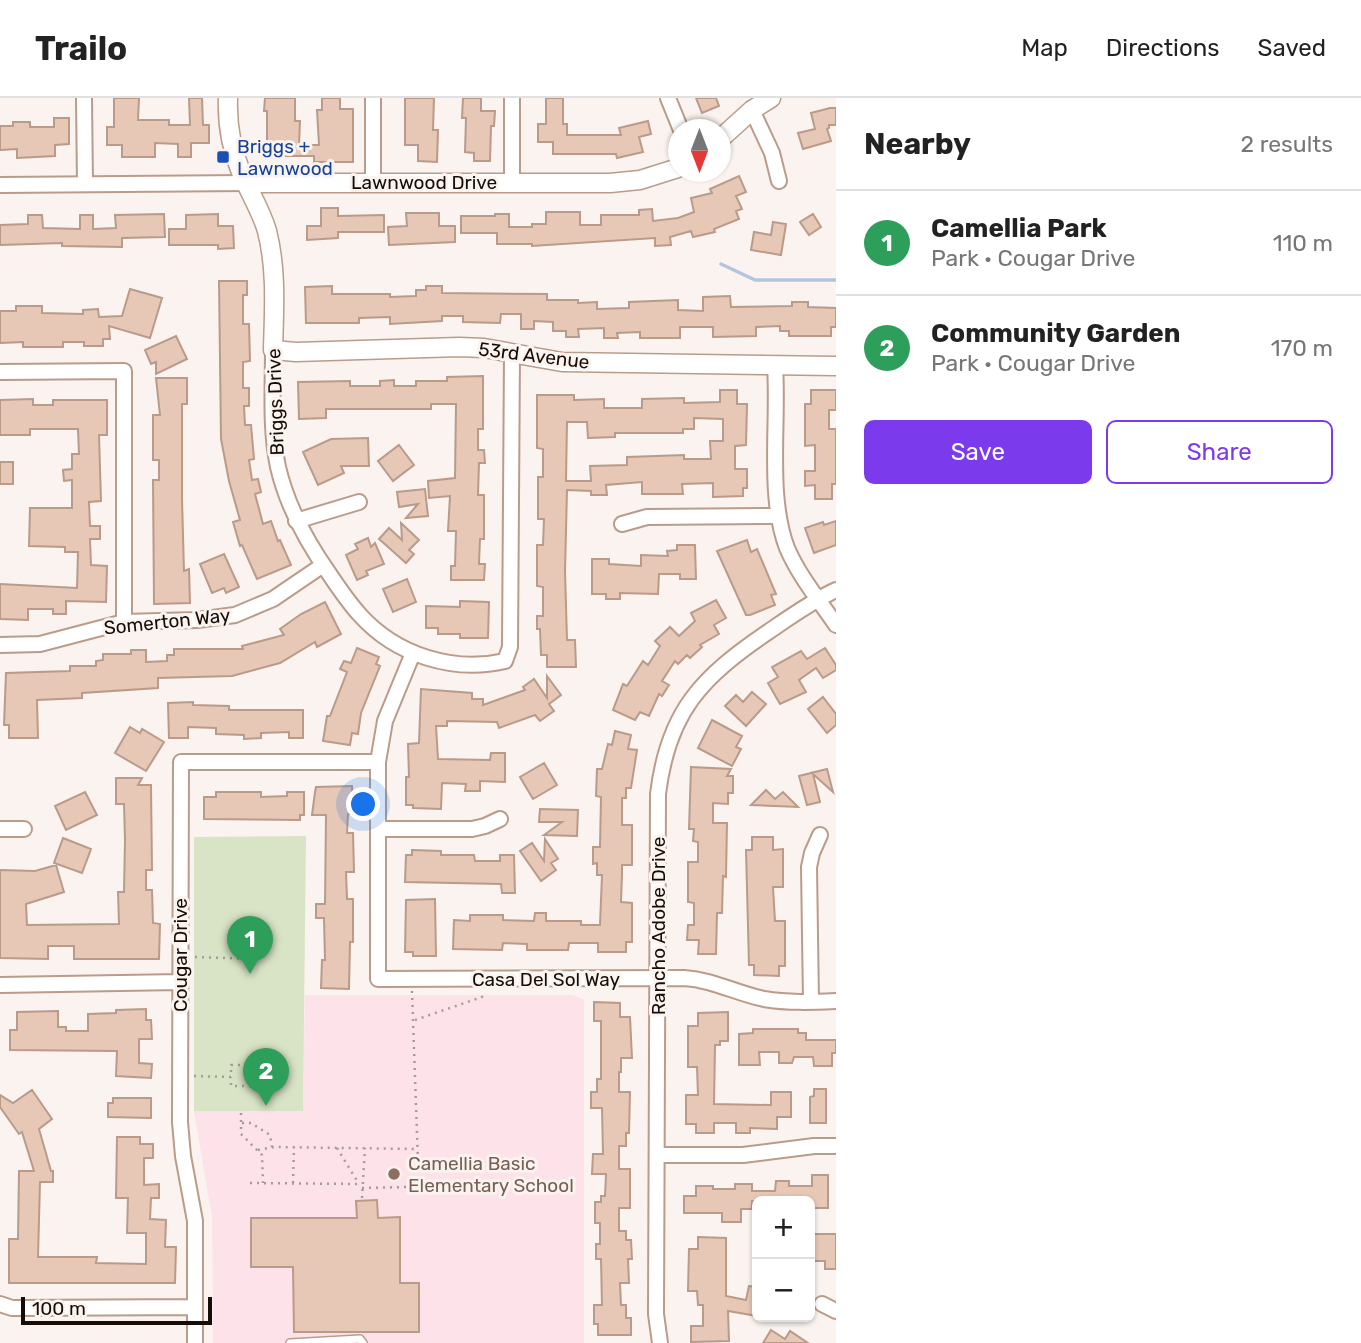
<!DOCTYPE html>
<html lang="en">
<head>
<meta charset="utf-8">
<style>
	body { margin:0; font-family:Rubik,sans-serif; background:#f6f6f6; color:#222 }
	.controls { position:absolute; right:21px; bottom:21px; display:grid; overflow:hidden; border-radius:10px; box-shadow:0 2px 5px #0004 }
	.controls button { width:63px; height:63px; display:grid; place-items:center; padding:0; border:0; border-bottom:2px solid #e0e0e0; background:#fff; color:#222; font:35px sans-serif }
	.compass { position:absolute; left:668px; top:21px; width:63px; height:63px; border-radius:50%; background:#fff; box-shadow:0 2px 5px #0004; rotate:180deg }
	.scale { position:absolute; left:21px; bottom:18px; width:191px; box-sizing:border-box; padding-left:7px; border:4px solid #170c06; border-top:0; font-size:19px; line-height:24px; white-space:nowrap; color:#170c06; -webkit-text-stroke:5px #faf3ef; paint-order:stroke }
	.you { position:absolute; left:364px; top:707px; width:24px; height:24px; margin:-18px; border:5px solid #fff; border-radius:50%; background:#1a73e8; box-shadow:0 0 0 10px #1a73e833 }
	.badge { display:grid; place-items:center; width:46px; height:46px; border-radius:50%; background:#7c3aed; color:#fff; font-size:23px; font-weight:700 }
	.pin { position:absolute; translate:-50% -58px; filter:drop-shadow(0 2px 4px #0008) }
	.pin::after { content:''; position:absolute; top:37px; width:24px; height:21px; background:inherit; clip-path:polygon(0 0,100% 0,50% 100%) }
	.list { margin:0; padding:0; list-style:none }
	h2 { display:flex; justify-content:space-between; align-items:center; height:91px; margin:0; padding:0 28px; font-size:30px }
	h2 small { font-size:23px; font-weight:400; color:#767676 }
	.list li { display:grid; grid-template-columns:46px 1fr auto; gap:21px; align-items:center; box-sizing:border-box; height:105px; padding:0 28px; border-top:2px solid #e0e0e0 }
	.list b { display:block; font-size:26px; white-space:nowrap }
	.list p { margin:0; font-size:23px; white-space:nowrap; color:#767676 }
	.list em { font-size:23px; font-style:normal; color:#767676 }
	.actions { display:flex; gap:14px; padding:21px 28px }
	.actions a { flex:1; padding:16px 0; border:2px solid #7c3aed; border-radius:10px; text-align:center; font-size:24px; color:#7c3aed }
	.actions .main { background:#7c3aed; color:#fff }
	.map { position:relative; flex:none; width:836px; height:1245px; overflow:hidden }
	header { display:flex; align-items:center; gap:42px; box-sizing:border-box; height:98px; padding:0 35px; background:#fff; border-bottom:2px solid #e0e0e0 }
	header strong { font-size:33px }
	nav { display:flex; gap:38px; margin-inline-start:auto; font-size:24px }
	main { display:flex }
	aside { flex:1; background:#fff }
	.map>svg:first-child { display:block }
</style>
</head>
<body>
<header>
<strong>Trailo</strong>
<nav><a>Map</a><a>Directions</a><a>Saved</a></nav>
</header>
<main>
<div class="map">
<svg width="836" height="1245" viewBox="0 0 836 1245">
	<rect width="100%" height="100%" fill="#faf3ef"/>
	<!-- education -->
	<path fill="#fde3e9" d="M305,897H573L584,902V1245H213L212,1120L194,1013L303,1012Z"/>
	<!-- green -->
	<path fill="#d9e4c6" d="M306,738L303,1013H194V739Z"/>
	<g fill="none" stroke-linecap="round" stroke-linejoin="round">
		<!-- stream -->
		<path stroke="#b3c4e0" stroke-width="3.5" d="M721,166L755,182H836"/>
	</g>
	<!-- building -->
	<path fill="#e7c7b6" stroke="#ba9a89" stroke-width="2" fill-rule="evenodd" d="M114,0H139L138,22H169V27H190L189,0H202L203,27H209V45H191V59H178V46L155,45V59H122V47H107V29H114Z
		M265,0H295V23H300L299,47H319L317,12H322V0H340V11H353V64H314V58H284V44H267V13H264Z
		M405,0H434L433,32H438L437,64L418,63V47H405Z
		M463,0H481V13H495L494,28H491L490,63H474V55L465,54L466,20H462Z
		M546,0H563V26H567V37H621L619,30L648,23L651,36L639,39L643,54L617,60L616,56H553V44H538V26H546Z
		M696,0H716L719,8L702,15Z
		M830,10H836V27H829V30L827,31L831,43L803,51L798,35L815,31L811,15Z
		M54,20H69V46L55,47V58L17,60V51L0,52V28H13V24H30V29H54Z
		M739,78L746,94L736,98L742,111L736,113L739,121L714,131L715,134L693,139L691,133L670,139L671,147L655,148V140L532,148V146H497V135H461V118H495V116H509V129H532V126H546V114H580V127H601V117H639V112L652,111L653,123L678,120L694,114L691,100L712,95L710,91Z
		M321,110H338V118L384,117V134H338V140L307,142V128H321Z
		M406,115H439V128H455V144L389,147L388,129L407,128Z
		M164,116L165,139L122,140V149L62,148V145L0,147V127L28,126V117H42L43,130L80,131V117H93V131L116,130L115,117Z
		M218,116V128H233L234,150L218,151V147H169V131H186V117Z
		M813,116L821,129L809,137L800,124Z
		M773,124L786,126L781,157L751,152L754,134L771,137Z
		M219,183H247V197H243V226H249L250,263L243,264V290H249V308H244L245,327H251L254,361L249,362L252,382L258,381L261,394L255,396L263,426L271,423L278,443L280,442L291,467L257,481L242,447L240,448L233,424L240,422L229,383L221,341Z
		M332,188V196H390V199L416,198V192H426V188H442V195L547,196V202H578V205L597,204V211L629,210V204L678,202V212L703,213V199L730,198L731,209L792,208V204H808V209L836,210V229H831V238H789V233H780V228L756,229V238L713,239V229H680V240H640V234L617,235L618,240H604V230L578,231L579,239H566V233H553V224L534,223V231H521V216H501L500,225L463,224V218H442V223L390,226V219L359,220V225H306L305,189Z
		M130,191L162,200L150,240L109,228L110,241H103V248H84V244H63V249H23V244L0,245V213H16V208H42V215L83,216V212L98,211L99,219L122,218Z
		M176,238L187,261L156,276V264L151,266L145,252Z
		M483,278V331H478V352H484L485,365H479L478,397H484V441H480L479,466H485L484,482H451V468H455L456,433H448L450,398L429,400L428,383L455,380L456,306H431V311H326V320L299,321L298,284L350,283V288H380V283L394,282V288H416V283H447V279Z
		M156,280H187V306H182V401L184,473L189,471L190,505L154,506L153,382H159V362H153V317H160Z
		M720,292H737V306H747L746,347L735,348V371H747V390H743V398L713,399V385L682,386L683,396H642V384L606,387L607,397H591V393L567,392L565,473L567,542H575L576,569H547V557H541L540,531H537V518H543V489L537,488V447H543L544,421H538V379H543V351L537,350V297H574V302L604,301V310H642V301L684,300V305L720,304ZM694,320L723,321V343H710L711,361H684V357L627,359V367L590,368L591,383H566L567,324H587L588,340L615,339V335H683V331H694Z
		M811,292H836V312H829V331H836V386H832V401H815V387L805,388V373H815V347L805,348V306H811Z
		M33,301V307H53V302H107V337H99L101,403L89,404L90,428H100V441H90L91,467L107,468L106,504L66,503V516H53V511H28V522L0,521V486L77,490L78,454H65V449L29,448L30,410H72V382L64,383L63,372L72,371V356H79L78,331H30V337H0V302Z
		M368,340L369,368H341L344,375L318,387L303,354L331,341Z
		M399,347L414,367L393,383L378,363Z
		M0,364H13V386H0Z
		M425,391L428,418L406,420L418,406L399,409L397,394Z
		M836,423V447L814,455L805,430L823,424L824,427Z
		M401,425L419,442L409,452L414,456L406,465L379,441L389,430L402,442Z
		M368,440L371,449L375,445L384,466L366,473L368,477L357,482L346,457L358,451L355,446Z
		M747,442L751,454L757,451L776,496L771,497L775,507L750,517H746L717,453Z
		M677,447H695L696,481H680V476H659L658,496L620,495V501H606V496H592V461H609V466L641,468V457L668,458L667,453L677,452Z
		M224,456L239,489L226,495L224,490L212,495L200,466Z
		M407,481L416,504L393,514L383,491Z
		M716,502L726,520L714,527L719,536L700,547L702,549L690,560L687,557L678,566L675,563L662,583L669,587L662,598L659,596L649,618L640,614L635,622L613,612L623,586L627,588L643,563L648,567L660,548L655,543L670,529L679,538L695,523L691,515Z
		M460,503L489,504L488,540H460V536H438V530H426V508L460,509Z
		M325,504L341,536L317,549L315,544L280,565L232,578L158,580V590L82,595V600L37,602L38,640H9V627H4L6,575L70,573V568H96V563L103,562V556H131V552H146V564L167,563V557H174V551H243L242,548L284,537L280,531L301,516Z
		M357,550L379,559L376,566L380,568L361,615L358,636L352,635L350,647L323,643L327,618H330L347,574L340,571L344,563L351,565Z
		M825,550L836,567V572L823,580L816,570L799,582L806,594L780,606L768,585L778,579L772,569L801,553L807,561Z
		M547,578L561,597L549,606L554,613L540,623L535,617L499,630L497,624L447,623V628H436L438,661L490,662L491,655H505V684L480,683V693H465L466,686L442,685L441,711L413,710V707H406V679H409L408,646L419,645L421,591L472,595V601H483V607L525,592L523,589L534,581L547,600Z
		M752,594L766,606L746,628L725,608L736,597L743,604Z
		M823,599L836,616V627L827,635L808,611Z
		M193,604V607L229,608V612H303V640H289V634L261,635V640L244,641V637L216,636V630L188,629V640H169L168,605Z
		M712,622L742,638L736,649L741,651L732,668L698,650Z
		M130,629L140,635L142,631L164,644L146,673L115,655Z
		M615,633L631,637L628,651L637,652L631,690H626V700H622V727H632V767H622V776L621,804L632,805V844H626V854H598V845H569L568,852H527V846L503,845L502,852L453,851L454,822L470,823V817H503V822L534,823L535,815H546V823H581V827H600L602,777H597V765L593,766V749H600L601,699L596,698L597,671H602L608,646L612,647Z
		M544,665L557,687L533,701L520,679Z
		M691,669L731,671L727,678H733V695H728V706L713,705V725H727L726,779L723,778L722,815H717L716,856H698L699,842H687L688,827H694V805L688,804V764H698V744L693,743L694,731H689Z
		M827,671L833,694L813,676L820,704L807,707L799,678Z
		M116,680H142L138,687H151L152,772H146V792H152L153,825L160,826L159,861H74V848H48V861L0,860V772L35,773L56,767L64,794L26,806L27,827L119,826L118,794H124L125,742L124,706H116Z
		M352,688L353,716H348L347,735H353L354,774H346L347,801H353V844H350L349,891L321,890L322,862H325L324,820H316V806H325L326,717H312L315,694L316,689Z
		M766,692L775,701L783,694L798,709L751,707Z
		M85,694L97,717L66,732L55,708Z
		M216,694H261V699L287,698V694H304V717H300V722L204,721V699H216Z
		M540,711L578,712L577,738L544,737L562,724H539Z
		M752,739H773V752L783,751V789H773L775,823H785V868H779V878L754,877V867H749L746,752H752Z
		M63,740L91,751L82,775L54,765Z
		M545,741L558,761L551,765L556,772L541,783L520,753L532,745L544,763Z
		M412,752L441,753V757H474L475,763H500V757H514L515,795H502L501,786L405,784L406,757H412Z
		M435,801L436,858H413V854H405L406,802Z
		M594,904L620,905V919H630L632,960H621V974H619V994H630L629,1035H626V1048H619V1071H630V1110H619V1133H626V1142H631L632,1161H628L629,1185H620L621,1207H626V1220H631V1237H598V1226H594V1207H602L601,1161H596V1146H600V1125H595V1104H601V1098H605L606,1076H592L593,1056H603L602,1010H591V994H597V981H601V923H594Z
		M146,911V922H151L152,941H139V965L152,966L151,980L116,978L117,953L10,952V932H17V914L58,913V929H66V933H88V916L116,915V912Z
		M728,914V943H720V947H715L714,1006L771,1007V994H791V1019H777V1031L750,1030V1035H736V1025H714V1035H696V1026H686V997H698L697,969H688V928H698V915Z
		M753,931H798V935H806V942H836V955H832V968H814L813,959H794L792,965H779V954H759L760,967H739V936L753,935Z
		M814,991H826V1025H810V999L814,998Z
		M32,992L52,1021L39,1031L51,1073H53V1084H40L38,1159H97L96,1165L146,1166V1135H127L128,1100H116L117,1039H140V1046H153V1060H144V1087L159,1086V1100H151L150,1121L166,1122L165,1149H176L175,1185H9V1141H18L19,1073H34L22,1034L19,1036L0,1009V997L13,1005Z
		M113,1000H151V1020L108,1019V1005H113Z
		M812,1077H828V1110H810V1103H752V1111H741V1124H722V1115H684V1098H696V1088H713V1091H735V1086H752V1093H775L776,1083H789V1088H812Z
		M377,1102L378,1120L400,1119V1185H419V1234H294L293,1169H251V1120H357L356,1103Z
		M812,1136H836V1171H825V1163H812Z
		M698,1139L726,1140V1198L746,1202L749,1188L757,1189V1218L728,1213L729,1243L691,1244V1228H703V1207H698L697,1193H688L689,1151H698Z
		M771,1232L785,1241L790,1233L808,1245H763Z"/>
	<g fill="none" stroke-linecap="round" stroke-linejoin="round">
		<!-- service casing -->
		<g stroke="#bb9b8a" stroke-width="10">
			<path id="service" d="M290,1245L360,1241L363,1245"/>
		</g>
		<!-- minor casing -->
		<g stroke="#bb9b8a" stroke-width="18">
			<path id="minor" d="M84,0L85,86
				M668,0L681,32
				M752,12L772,55L779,83
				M512,83V0
				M373,84V0
				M0,87L246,85
				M273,252C273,291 270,331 278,369C287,408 305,441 328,474C338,489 348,504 360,517C396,557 453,575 505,563L510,549L512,256
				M775,268C779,324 767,398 787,450C799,478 819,502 836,527
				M0,274L124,273V524
				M296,423L359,404
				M622,426L647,419L778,418
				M0,547L40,546L124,524L197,522L235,517L273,501L323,467
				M413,555L385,623L378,664V881L684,880C714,882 735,895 764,901C788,905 812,904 836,903
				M0,731H24
				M378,731H472L485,728L500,721
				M0,887L180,884
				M811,904L809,769L812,755L820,737
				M657,1057H743L814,1048H836
				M0,1206L12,1210L195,1209
				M822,1206L836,1213
				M195,1245V1123L183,1058L180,1024L181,664H378
				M660,1245L656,1216L658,696C668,613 702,579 768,534C790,519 812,503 836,492"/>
		</g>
		<!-- tertiary casing -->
		<g stroke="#bb9b8a" stroke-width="21">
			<path id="tertiary" d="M228,0C227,26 231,50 241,74C249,94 261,112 267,133C277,172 274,213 273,252L296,254L459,249L484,250L562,264L836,268
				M720,41L752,12L771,0
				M246,85H610L640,82L678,70"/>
		</g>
		<!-- path -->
		<path stroke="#a59c97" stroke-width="2.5" stroke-dasharray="2 5" stroke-linecap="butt" d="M195,859L258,861L257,855
			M412,893L418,1064
			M415,922L482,899V893
			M194,978L231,979V967H266L265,988H231V979
			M241,1015V1036L262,1057L263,1085
			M242,1025H251L270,1037L272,1049
			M337,1050L359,1086
			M258,1052L274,1049L417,1051
			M250,1085L362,1086
			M293,1085L294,1049
			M362,1090L408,1089
			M362,1100L365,1050"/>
		<!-- service -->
		<use href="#service" stroke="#fff" stroke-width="7"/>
		<!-- minor -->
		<use href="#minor" stroke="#fff" stroke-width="14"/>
		<!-- tertiary -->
		<use href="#tertiary" stroke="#fff" stroke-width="18"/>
	</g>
	<!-- markers -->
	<rect fill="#1a4fb4" stroke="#faf3ef" stroke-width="2.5" x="216" y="52" width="14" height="14" rx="3.5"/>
	<circle fill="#8d6e63" stroke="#faf3ef" stroke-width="2.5" cx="394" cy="1076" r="7"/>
	<g text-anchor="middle" stroke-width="6" stroke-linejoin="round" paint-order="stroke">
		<!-- transit labels -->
		<g font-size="19" fill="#164399" stroke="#faf3ef" text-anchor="start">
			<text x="237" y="55">Briggs +<tspan x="237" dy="22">Lawnwood</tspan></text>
		</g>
		<!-- street labels -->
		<g font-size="19" fill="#170c06" stroke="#faf3ef">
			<text x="424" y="91">Lawnwood Drive</text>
			<text transform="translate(534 257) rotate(7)" y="7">53rd Avenue</text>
			<text transform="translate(275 304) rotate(-92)" y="7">Briggs Drive</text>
			<text transform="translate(167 523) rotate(-6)" y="7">Somerton Way</text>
			<text transform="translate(658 828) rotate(-90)" y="7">Rancho Adobe Drive</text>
			<text transform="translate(180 857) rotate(-90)" y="7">Cougar Drive</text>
			<text x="546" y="888">Casa Del Sol Way</text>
		</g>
		<!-- education labels -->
		<g font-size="19" fill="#785e54" stroke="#faf3ef" text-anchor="start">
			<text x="408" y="1072">Camellia Basic<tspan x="408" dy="22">Elementary School</tspan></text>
		</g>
	</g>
</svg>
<div class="controls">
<button>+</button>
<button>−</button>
</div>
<svg class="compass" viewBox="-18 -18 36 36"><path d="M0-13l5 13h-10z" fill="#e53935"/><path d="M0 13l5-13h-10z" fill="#767676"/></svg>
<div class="scale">100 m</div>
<div class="you"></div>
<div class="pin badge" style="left:250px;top:876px;background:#2e9e5b">1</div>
<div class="pin badge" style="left:266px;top:1008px;background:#2e9e5b">2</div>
</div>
<aside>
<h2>Nearby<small>2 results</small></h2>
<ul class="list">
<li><span class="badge" style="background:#2e9e5b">1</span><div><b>Camellia Park</b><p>Park · Cougar Drive</p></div><em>110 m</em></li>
<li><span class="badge" style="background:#2e9e5b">2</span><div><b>Community Garden</b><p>Park · Cougar Drive</p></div><em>170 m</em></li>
</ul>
<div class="actions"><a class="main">Save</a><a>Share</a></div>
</aside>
</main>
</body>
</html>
